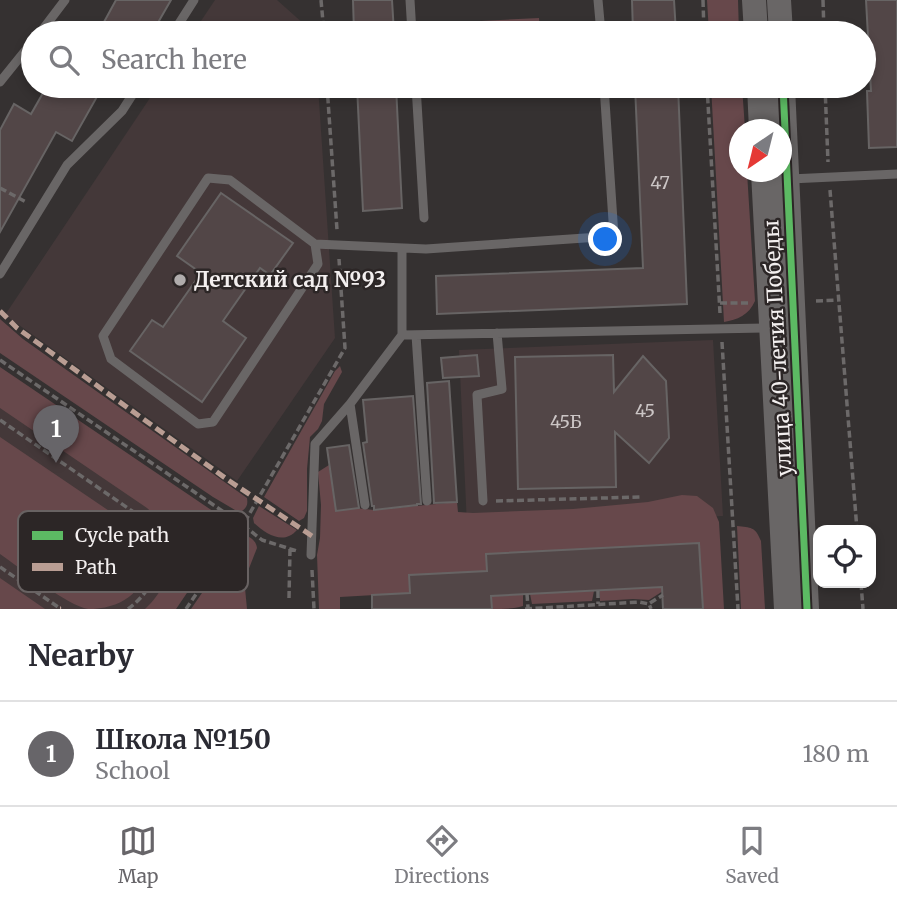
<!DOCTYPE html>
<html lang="en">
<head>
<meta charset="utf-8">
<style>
	body { margin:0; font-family:Merriweather,serif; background:#f7f7f7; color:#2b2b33 }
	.controls { position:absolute; right:21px; bottom:21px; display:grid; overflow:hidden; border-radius:14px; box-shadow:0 4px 10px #0003 }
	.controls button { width:63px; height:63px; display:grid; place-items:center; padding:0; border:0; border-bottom:2px solid #e1e1e2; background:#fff; color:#2b2b33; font:35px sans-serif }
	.compass { position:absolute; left:729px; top:119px; width:63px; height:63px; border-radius:50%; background:#fff; box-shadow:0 4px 10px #0003; rotate:215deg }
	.you { position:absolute; left:606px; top:240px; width:24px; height:24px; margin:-18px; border:5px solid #fff; border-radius:50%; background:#1a73e8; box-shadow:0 0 0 10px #1a73e833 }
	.badge { display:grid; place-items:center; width:46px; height:46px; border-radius:50%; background:#676569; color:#fff; font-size:23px; font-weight:700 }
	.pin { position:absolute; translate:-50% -58px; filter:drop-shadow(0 2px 4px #0008) }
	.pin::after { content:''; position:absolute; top:37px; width:24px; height:21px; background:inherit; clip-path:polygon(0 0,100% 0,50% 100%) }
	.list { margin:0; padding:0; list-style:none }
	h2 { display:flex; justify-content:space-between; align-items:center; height:91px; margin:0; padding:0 28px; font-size:30px }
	h2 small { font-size:23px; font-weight:400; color:#7c7c81 }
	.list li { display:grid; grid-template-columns:46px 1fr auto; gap:21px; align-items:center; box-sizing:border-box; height:105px; padding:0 28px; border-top:2px solid #e1e1e2 }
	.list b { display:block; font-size:26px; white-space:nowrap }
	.list p { margin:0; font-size:23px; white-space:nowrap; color:#7c7c81 }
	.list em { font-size:23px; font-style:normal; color:#7c7c81 }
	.icon { flex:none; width:38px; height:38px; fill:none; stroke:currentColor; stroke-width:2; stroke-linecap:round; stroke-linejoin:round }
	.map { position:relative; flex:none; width:897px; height:609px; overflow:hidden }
	.search { position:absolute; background:#fff; box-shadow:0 4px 10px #0003; left:21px; right:21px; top:21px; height:77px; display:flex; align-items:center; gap:18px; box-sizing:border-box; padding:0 24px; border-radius:38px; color:#7c7c81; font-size:26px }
	.sheet { height:196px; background:#fff }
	nav { display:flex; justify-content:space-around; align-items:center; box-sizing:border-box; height:98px; border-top:2px solid #e1e1e2; background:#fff; font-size:19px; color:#7c7c81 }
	nav a { display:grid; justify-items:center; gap:4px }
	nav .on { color:#676569 }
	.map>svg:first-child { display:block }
</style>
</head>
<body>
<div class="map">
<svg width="897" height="609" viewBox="0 0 897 609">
	<rect width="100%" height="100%" fill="#353131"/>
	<!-- built -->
	<path fill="#443839" d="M215,0H277L314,33H193Z
		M158,86H318L335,338L237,481L5,315Z
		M713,340L723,516L467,526L459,350Z
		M0,386L223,540L176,609H0Z"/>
	<!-- green -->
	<path fill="#67484b" d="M707,0H738L739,33H709Z
		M539,18L540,33H443V23Z
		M711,86H742L745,129L740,130V172H747L755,301C749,315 737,320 724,322Z
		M0,319L23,339L247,498C248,505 247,507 242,511L235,510L213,497L0,353Z
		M340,366L342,372L324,404L322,421L318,429L310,437L307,469V511L304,518L299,521L264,497L335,371Z
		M0,367L229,522L230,527L227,534L176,609H145C168,588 181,551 163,523C159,517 152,513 147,508L0,408Z
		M0,437L127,523C132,527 139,533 142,539C144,543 144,551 145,555C150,590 122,609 88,609C68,606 19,567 0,554Z
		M329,465L336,511L356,508L374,510L457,502L458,512L473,513L573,509L648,502L682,495L697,496L713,508L719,522L724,609H703L699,543L487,554V571L409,575L410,593L340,597V609H319L317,555L320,538L321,505L318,472Z
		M259,506L297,530C284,545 267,535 254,523L253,518Z
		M737,526C751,528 755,526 761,541L765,609H741Z
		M243,534C250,537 256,540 257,548L246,576L245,588L247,609H191L241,536Z
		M0,578L45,609H0Z
		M662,587L663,591L649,600L633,599L600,601V590Z
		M594,591L592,601L532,604L530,594Z
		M523,594V606C513,609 503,609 492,609L491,596Z"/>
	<!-- building -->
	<path fill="#524647" stroke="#676464" stroke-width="2" d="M116,0H171L152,33H98Z
		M353,0H392L394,33H354Z
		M632,0H674L676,33H633Z
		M866,0H897V147L869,148L867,91H871Z
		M47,86H103L72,141L56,132L0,232V130L14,104L31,114Z
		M357,86H396L402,208L363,211Z
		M635,86H678L687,304L437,314L436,276L643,268Z
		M221,193L293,243L270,275L260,268L223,321L246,338L202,402L130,351L152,320L163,327L201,273L177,256Z
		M477,355L479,376L443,378L441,358Z
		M613,355L614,392L643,356L666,381L669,438L649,463L615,432L616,487L518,489L515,357Z
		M449,381L457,502L434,503L427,383Z
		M413,396L421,504H417V505L374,510V506H372L363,443L367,442L363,400Z
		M349,445L359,508L336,511L327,448Z
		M699,543L703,609H663L662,587L491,596L492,609H372V595L410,593L409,575L487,571L486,554Z"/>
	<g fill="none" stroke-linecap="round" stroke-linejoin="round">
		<!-- path -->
		<path stroke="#6c6969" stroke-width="3.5" stroke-dasharray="7 3.5" stroke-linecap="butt" d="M321,0L324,33
			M703,0L704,33
			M823,0L824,33
			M327,86L337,230
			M707,86L720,313
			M825,86L828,162
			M0,188L26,202
			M830,190L857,530
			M816,301L839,300
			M720,303H749
			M722,342L738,609
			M0,360L243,525L262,540L297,551
			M0,420L151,524C167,558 156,588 128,609
			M496,501L641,497
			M0,567L61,609
			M312,570L314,609
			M861,583L863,609
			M598,591V604
			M527,594L528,608
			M289,598L290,549
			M650,603L663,595
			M186,609L243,525L345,348L339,259
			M525,609L639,602L649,604L651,609"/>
		<!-- lane -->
		<path stroke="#696666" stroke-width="9" d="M410,0L412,33
			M598,0L601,33
			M40,33L65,0
			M173,33L194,0
			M0,82L33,41
			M416,86L424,218
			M790,179L897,174
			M315,244L318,264L213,422L198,424L111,359L103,336L208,178L230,180L315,244L426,249L614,236L604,86
			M402,249V335L769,328
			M0,274L67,165L122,111L138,86
			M416,335L427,501
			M350,404L365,505
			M483,501L477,395L502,389L497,333
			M311,555L315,444L350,404L402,335"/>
		<!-- secondary -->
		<path stroke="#696666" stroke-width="24" d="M754,0L756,33
			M779,0L781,33
			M759,86L761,130
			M783,86L807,609
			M763,172L786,609"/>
		<!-- quiet -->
		<path stroke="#b99d93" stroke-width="5" stroke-dasharray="10 5" stroke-linecap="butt" d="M0,311L17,328L228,480L312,536
			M60,609H61"/>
		<!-- cycleway casing -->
		<g stroke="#2c2626" stroke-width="11">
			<path id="cycleway" d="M783,86L807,609"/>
		</g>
		<!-- cycleway -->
		<use href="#cycleway" stroke="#5cba63" stroke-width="7"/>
	</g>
	<!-- markers -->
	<circle fill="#b0acac" stroke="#2c2626" stroke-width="2.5" cx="180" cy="280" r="7"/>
	<g text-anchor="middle" stroke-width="5" stroke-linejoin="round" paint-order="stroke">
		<!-- number labels -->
		<g font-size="18" fill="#cbc5c5">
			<text x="660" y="189">47</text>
			<text x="645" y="417">45</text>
			<text x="566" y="428">45Б</text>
		</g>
		<!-- poi labels -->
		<g font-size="21" font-weight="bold" fill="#f3efef" stroke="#2c2626" text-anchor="start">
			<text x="194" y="287">Детский сад №93</text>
		</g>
		<!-- street labels -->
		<g font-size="21" fill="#f3efef" stroke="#2c2626">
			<text transform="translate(778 348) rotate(-93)" y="7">улица 40-летия Победы</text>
		</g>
	</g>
	<!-- legend -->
	<rect x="18" y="511" width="230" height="81" rx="10" fill="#2c2626" stroke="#686262" stroke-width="2"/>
	<rect x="32" y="531" width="31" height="9" fill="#5cba63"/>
	<rect x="32" y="563" width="31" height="8" fill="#b99d93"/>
	<g font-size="19" fill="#f3efef">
		<text x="75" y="542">Cycle path</text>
		<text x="75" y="574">Path</text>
	</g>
</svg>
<div class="controls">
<button><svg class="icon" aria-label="locate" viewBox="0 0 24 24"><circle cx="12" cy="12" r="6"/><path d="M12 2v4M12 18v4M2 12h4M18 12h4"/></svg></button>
</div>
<svg class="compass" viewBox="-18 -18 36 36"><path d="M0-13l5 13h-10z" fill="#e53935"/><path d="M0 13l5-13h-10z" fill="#7c7c81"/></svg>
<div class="you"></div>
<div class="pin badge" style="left:56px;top:463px">1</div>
<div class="search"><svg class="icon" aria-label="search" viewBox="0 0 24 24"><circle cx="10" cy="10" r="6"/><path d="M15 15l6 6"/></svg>Search here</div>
</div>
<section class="sheet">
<h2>Nearby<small></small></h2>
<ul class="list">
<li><span class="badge">1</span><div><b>Школа №150</b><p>School</p></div><em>180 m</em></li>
</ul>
</section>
<nav>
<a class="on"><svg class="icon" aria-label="map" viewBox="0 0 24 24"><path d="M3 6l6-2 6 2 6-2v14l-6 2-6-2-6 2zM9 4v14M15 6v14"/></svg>Map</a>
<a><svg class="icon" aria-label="directions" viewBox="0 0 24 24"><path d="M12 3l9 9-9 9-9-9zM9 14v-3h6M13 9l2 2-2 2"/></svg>Directions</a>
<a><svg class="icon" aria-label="saved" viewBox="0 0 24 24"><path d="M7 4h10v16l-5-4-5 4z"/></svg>Saved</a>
</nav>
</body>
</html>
